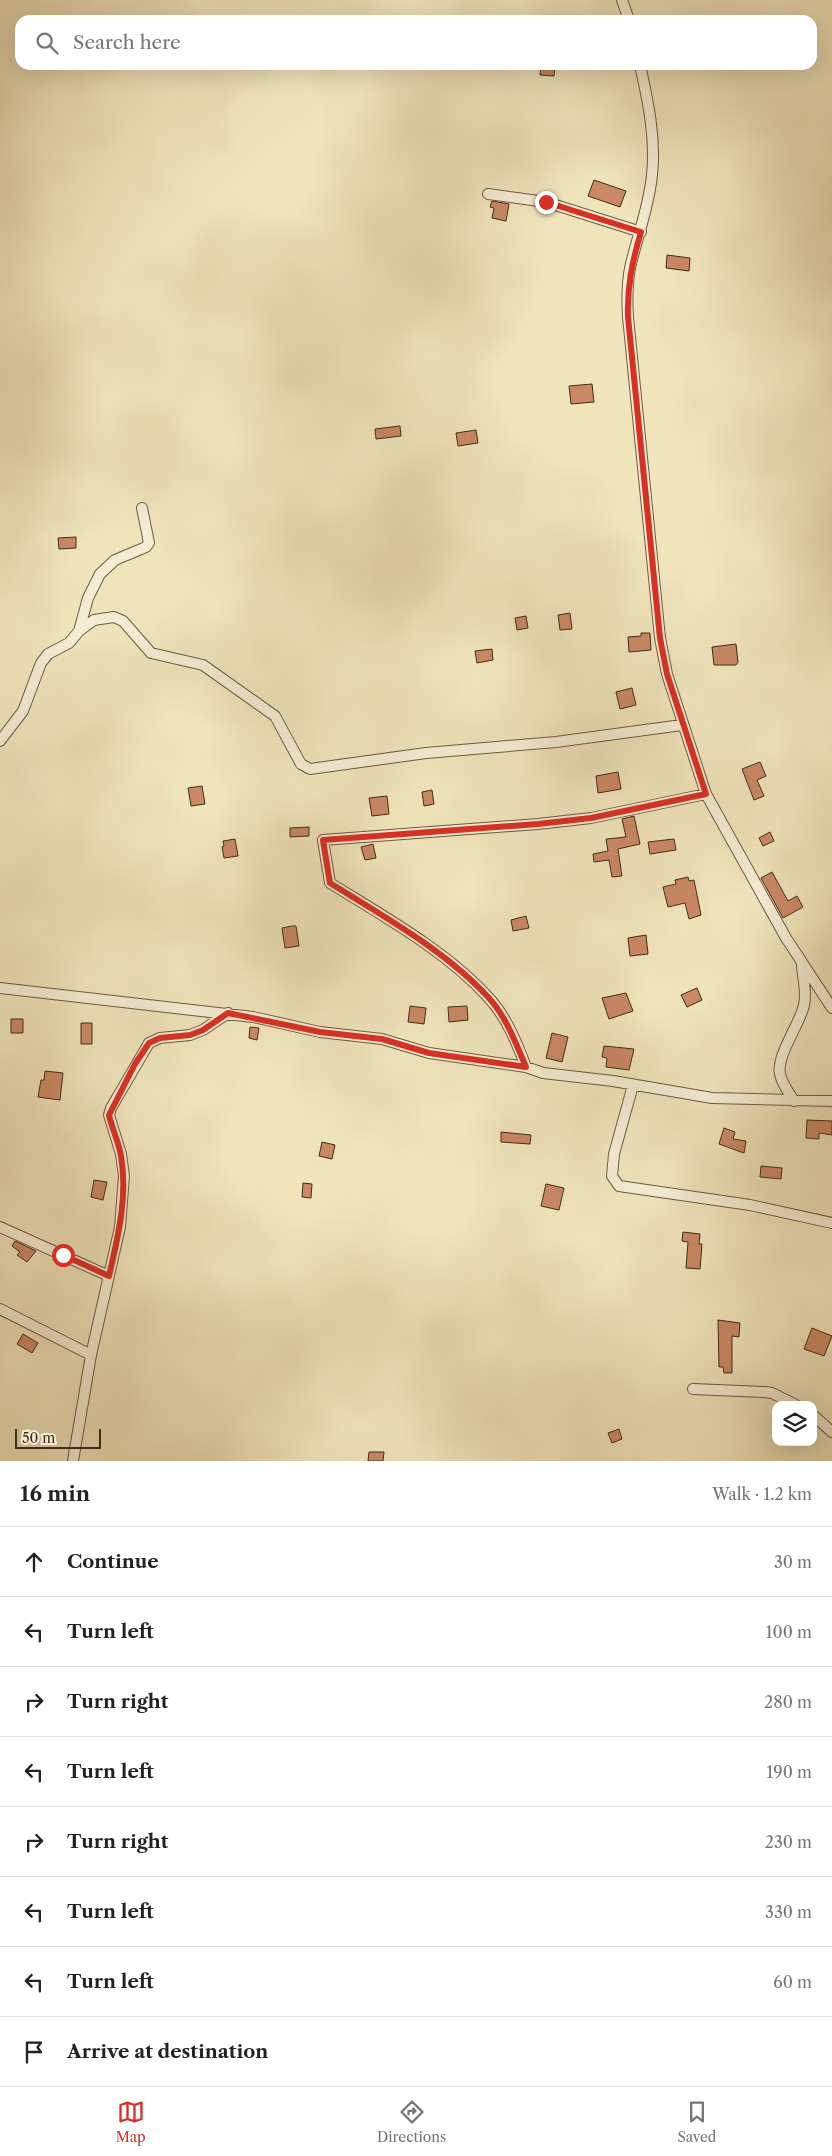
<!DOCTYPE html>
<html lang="en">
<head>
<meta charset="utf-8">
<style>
	body { margin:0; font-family:"Libre Caslon Text",serif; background:#f2f2f2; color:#222 }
	.controls { position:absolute; right:15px; bottom:15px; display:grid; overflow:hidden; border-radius:10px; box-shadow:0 5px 20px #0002 }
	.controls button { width:45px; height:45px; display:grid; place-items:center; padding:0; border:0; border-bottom:1px solid #e0e0e0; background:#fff; color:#222; font:25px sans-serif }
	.scale { position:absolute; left:15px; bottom:12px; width:86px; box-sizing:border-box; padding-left:5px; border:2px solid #422c18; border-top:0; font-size:14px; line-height:18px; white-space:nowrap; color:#422c18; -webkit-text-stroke:4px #f5edd3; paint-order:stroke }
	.stop { position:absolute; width:15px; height:15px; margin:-11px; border:4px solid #d93025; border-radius:50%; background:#fff }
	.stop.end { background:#d93025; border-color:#fff; box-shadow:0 1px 5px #0008 }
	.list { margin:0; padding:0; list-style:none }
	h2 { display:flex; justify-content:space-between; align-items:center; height:65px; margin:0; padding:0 20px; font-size:21px }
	h2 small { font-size:16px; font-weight:400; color:#767676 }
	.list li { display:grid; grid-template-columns:32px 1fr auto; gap:15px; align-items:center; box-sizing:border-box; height:70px; padding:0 20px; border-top:1px solid #e0e0e0 }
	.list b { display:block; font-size:19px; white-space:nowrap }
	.list em { font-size:16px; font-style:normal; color:#767676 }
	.icon { flex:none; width:28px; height:28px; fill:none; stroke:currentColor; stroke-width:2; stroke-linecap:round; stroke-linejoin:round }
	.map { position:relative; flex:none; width:832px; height:1461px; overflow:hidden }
	.search { position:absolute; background:#fff; box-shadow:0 5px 20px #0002; left:15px; right:15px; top:15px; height:55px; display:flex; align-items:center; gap:12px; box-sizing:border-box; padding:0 18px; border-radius:15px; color:#767676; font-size:19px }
	.sheet { height:625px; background:#fff }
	nav { display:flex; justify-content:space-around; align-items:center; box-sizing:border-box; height:70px; border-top:1px solid #e0e0e0; background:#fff; font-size:14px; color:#767676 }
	nav a { display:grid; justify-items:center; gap:2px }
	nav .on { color:#d93025 }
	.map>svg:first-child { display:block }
</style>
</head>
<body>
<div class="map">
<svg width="832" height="1461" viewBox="0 0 832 1461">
	<rect width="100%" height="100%" fill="#f0e4bb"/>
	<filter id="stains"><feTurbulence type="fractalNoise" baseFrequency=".004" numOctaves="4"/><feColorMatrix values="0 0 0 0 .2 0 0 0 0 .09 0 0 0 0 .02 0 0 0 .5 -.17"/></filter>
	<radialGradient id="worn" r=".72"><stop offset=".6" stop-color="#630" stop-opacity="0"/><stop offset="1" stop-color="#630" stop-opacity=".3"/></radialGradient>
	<!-- building -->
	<path fill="#ca8864" stroke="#422c18" d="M541,65H555L554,76L540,75Z
		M594,180L626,191L620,207L588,196Z
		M492,201L509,204L506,221L492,218L494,208L490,207Z
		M667,255L690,258L689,271L666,268Z
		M592,384L594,402L571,404L569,386Z
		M400,426L401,436L376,439L375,429Z
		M476,430L478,443L458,446L456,433Z
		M76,537V548L59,549L58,538Z
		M570,613L572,629L560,630L558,615Z
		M526,616L528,628L517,630L515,618Z
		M641,633H650L651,650L629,652L628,637L641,636Z
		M736,644L738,662L736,665H714L712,647Z
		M492,649L493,660L477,663L475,651Z
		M632,688L636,705L620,709L616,692Z
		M760,762L766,776L757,780L764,796L754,800L742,769Z
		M618,772L621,789L598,793L596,776Z
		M202,786L205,804L191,806L188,788Z
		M432,790L434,804L424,806L422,792Z
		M387,796L389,814L372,816L369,798Z
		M634,816L640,844L618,849L622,876L612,877L609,860L594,862L593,854L608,851L606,839L626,837L622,819Z
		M309,827V836L290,837V828Z
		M770,832L774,841L763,846L759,838Z
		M235,839L238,856L224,858L222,847L224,846L223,841Z
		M674,839L676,850L650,854L648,842Z
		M373,844L376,858L365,860L361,847Z
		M772,872L788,901L797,896L803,907L783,918L761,878Z
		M688,877L689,881L694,880L701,915L689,919L685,903L668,907L663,887L676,884L675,880Z
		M526,916L529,928L513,931L511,920Z
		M292,926H296L299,946L285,948L282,928Z
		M646,935L648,954L630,956L628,938Z
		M697,988L702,1000L687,1007L681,995Z
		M626,993L633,1011L609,1019L602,998Z
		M410,1006L426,1008L424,1024L408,1022Z
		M467,1006L468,1020L449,1022L448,1007Z
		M11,1019H23V1033H11Z
		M81,1023H92V1044H81Z
		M250,1027L259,1028L257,1040L249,1038Z
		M552,1033L568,1037L562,1062L546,1058Z
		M604,1046L634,1049L629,1070L606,1067L607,1058L602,1057Z
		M45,1071L63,1073L60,1100L38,1097L41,1080H44Z
		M807,1120L832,1121V1135L819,1133V1139L806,1138Z
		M724,1128L735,1132L733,1139L746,1141L744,1153L719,1144Z
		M501,1132L531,1135L530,1144L501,1142Z
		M322,1142L335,1145L332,1159L319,1156Z
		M761,1166L782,1168L781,1179L760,1177Z
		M94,1180L107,1182L103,1200L91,1197Z
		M303,1183L312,1184L311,1198L302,1197Z
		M546,1184L564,1188L559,1210L541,1206Z
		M683,1232L700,1234L699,1244H702L700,1269L686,1268L688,1242L682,1241Z
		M15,1241L36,1251L27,1262L17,1255L20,1252L12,1246Z
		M718,1320L740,1323L739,1337L732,1336V1373H724L723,1367H719Z
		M812,1328L832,1336L824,1356L804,1349Z
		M23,1334L38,1343L32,1353L17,1344Z
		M619,1429L622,1439L612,1443L608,1433Z
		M369,1452H384L383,1461H368Z"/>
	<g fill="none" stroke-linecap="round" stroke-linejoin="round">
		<!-- minor casing -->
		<g stroke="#6e5a41" stroke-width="12">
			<path id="minor" d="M622,0L629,20
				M640,65C648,101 656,138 652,175C649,207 637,237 630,268C627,284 627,301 628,317L660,638L667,674L706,794L786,938L832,1008
				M488,194L546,202L641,232
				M79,631L94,620L114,617L123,621L151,653L203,665L275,716L301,764L310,769L426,753L556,742L682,725
				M0,741L23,711L41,663L48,654L69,643L79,631L88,598L100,574L115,560L146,547L149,543L142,508
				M0,988L253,1017L320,1032L382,1039L429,1053L526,1067L543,1073L613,1081L712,1098L832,1101
				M526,1067C517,1043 506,1016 488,997C446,951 383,916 330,883L323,840L538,824L591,818L706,794
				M633,1085L614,1154L612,1176L619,1186L750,1205L832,1223
				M794,1101C789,1093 782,1084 780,1074C776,1056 800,1024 804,1005C807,992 803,979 802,966
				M0,1227L109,1276
				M0,1309L91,1355
				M693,1389L765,1392L772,1393L796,1405
				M813,1415L832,1432
				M73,1461L91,1355L120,1227L124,1176L121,1154L109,1115L111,1108L149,1043L160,1038L190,1035L203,1030L228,1013"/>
		</g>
		<!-- minor -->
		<use href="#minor" stroke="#f5edd3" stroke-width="10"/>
	</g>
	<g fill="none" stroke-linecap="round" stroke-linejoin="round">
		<!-- route -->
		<path stroke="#d93025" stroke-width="6" d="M63,1255L109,1276C118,1237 128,1196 121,1156C119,1142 112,1129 109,1115L135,1064L149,1043L160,1038L190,1035L203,1030L228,1013L320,1032L382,1039L429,1053L526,1067C516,1044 506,1016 488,997C446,951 383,916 330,883L323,840L538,824L591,818L706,794L667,674L660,638L628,317C627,287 632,262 641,232L546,202"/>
	</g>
	<rect width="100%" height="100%" filter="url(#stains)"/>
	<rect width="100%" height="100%" fill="url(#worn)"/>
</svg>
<div class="controls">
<button><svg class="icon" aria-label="layers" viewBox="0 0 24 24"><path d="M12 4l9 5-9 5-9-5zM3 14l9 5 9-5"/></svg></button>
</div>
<div class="scale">50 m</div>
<div class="stop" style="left:63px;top:1255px"></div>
<div class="stop end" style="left:546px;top:202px"></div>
<div class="search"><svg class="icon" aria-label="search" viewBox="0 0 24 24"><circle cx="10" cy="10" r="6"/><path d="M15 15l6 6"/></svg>Search here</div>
</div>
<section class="sheet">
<h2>16 min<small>Walk · 1.2 km</small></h2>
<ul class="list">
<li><svg class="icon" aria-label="ahead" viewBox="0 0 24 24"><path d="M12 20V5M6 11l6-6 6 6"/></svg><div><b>Continue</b></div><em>30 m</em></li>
<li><svg class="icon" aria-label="left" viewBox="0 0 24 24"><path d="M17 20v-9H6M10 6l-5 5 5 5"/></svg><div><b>Turn left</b></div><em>100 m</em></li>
<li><svg class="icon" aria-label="right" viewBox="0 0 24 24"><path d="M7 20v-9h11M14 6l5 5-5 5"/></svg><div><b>Turn right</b></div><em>280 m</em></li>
<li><svg class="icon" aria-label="left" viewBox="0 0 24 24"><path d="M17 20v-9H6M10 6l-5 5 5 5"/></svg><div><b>Turn left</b></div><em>190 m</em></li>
<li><svg class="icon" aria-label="right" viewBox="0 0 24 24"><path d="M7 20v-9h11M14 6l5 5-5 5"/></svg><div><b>Turn right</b></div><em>230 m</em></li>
<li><svg class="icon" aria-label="left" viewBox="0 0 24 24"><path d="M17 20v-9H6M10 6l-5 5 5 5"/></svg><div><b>Turn left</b></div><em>330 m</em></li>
<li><svg class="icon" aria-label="left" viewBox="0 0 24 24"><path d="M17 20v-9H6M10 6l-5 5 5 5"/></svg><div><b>Turn left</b></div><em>60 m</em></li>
<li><svg class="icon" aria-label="arrive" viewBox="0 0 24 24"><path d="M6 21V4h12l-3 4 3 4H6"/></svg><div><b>Arrive at destination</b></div></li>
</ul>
</section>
<nav>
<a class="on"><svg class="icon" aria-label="map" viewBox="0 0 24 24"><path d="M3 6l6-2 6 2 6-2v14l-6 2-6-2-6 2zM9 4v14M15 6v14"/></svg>Map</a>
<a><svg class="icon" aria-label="directions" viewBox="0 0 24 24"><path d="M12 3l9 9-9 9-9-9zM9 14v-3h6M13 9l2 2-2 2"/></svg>Directions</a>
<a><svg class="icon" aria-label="saved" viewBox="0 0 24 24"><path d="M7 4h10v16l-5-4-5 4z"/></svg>Saved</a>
</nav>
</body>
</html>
